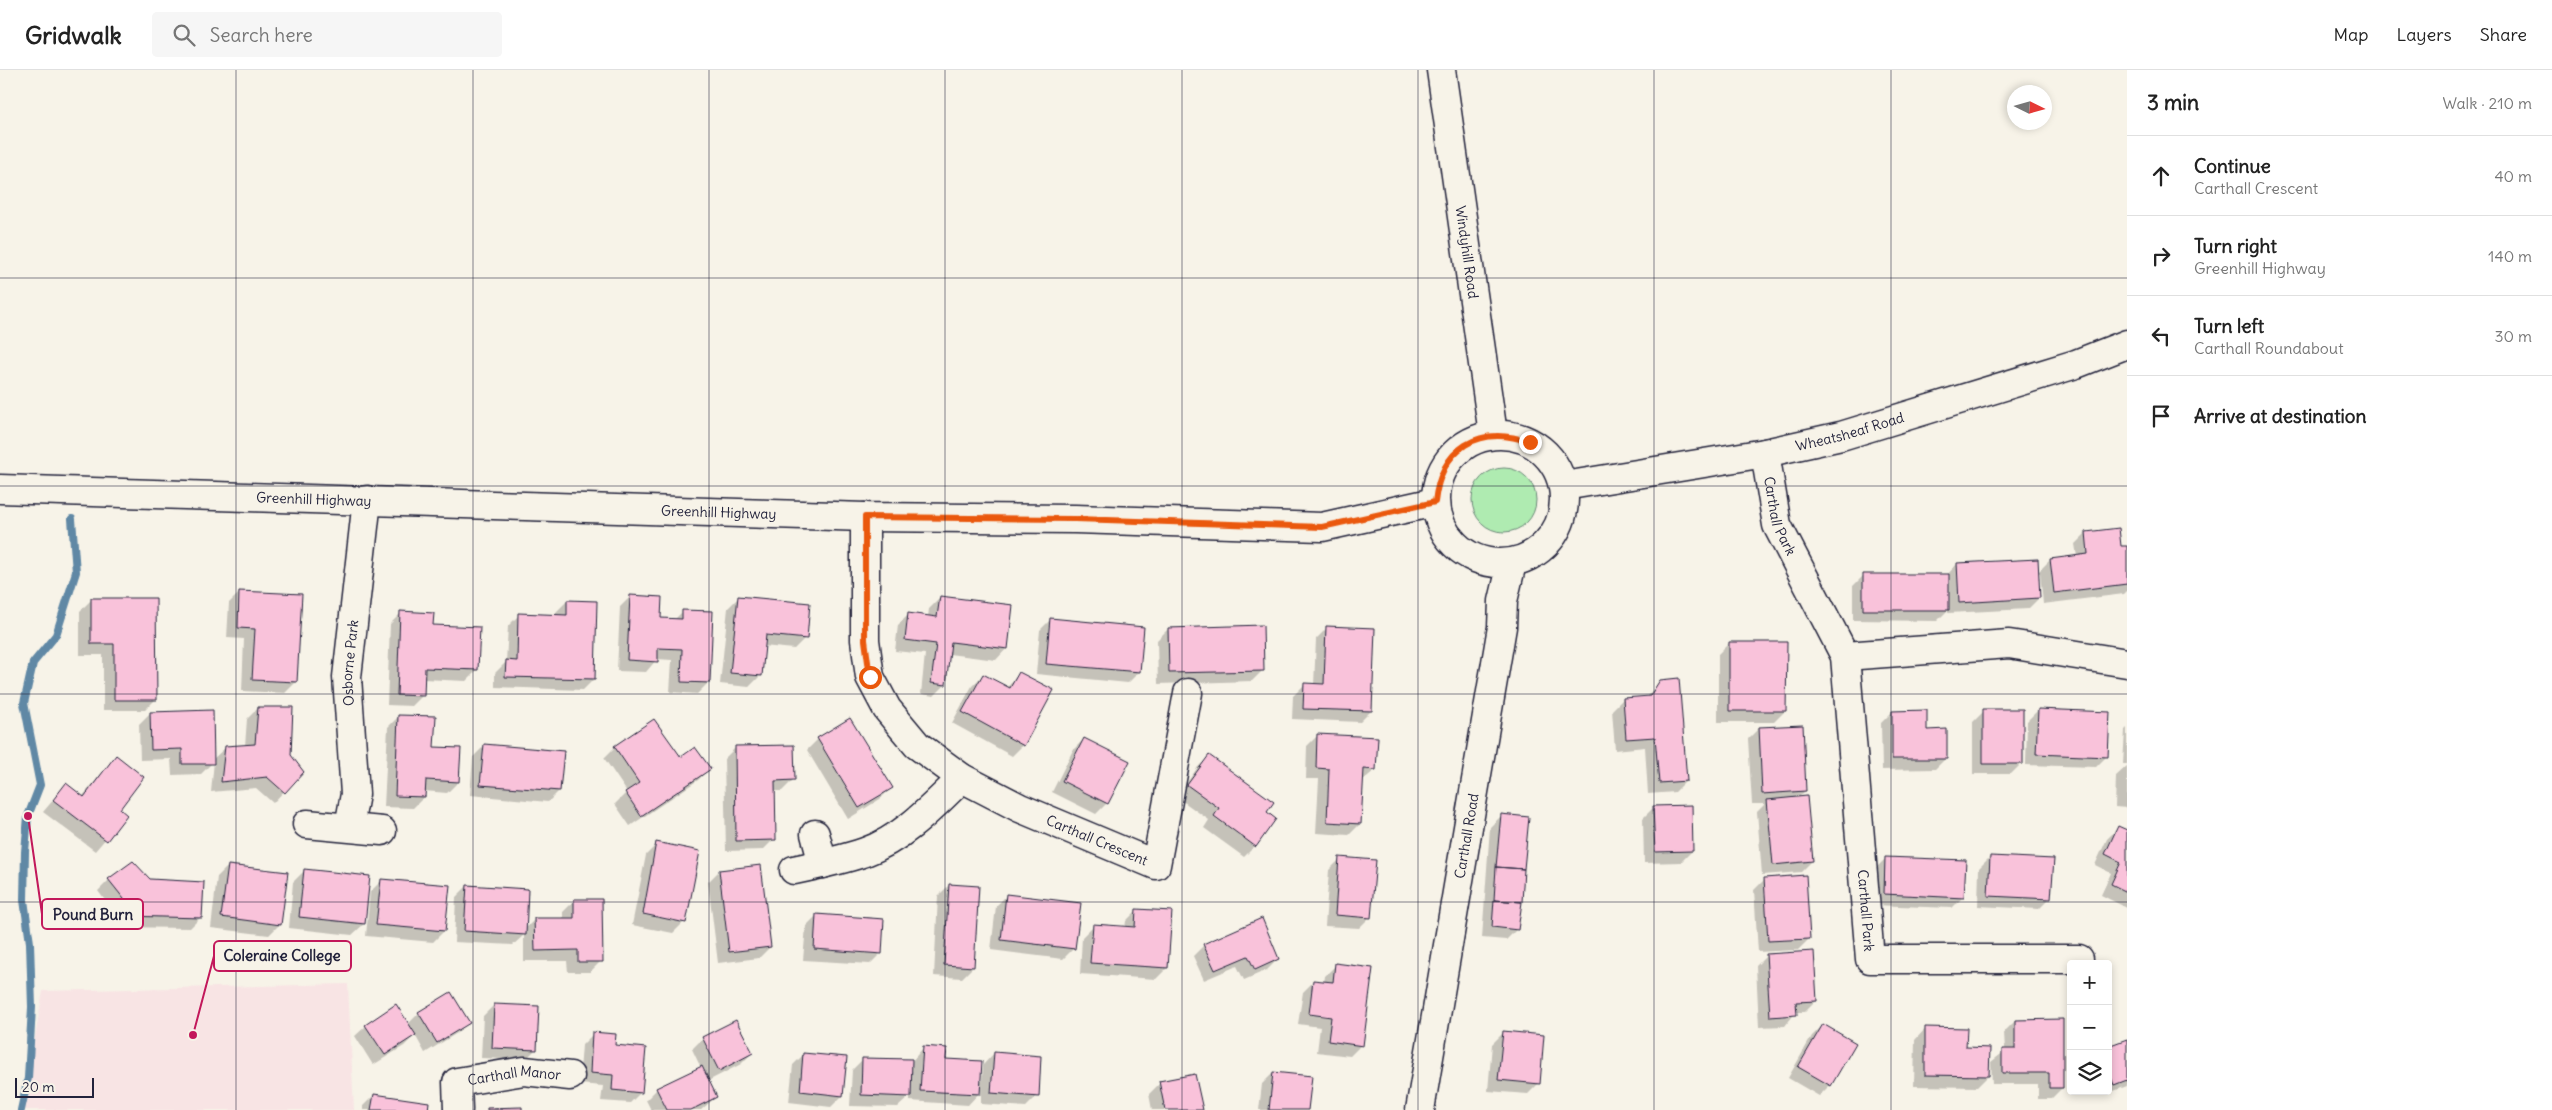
<!DOCTYPE html>
<html lang="en">
<head>
<meta charset="utf-8">
<style>
	body { margin:0; font-family:Delius,sans-serif; background:#f6f6f6; color:#222 }
	.controls { position:absolute; right:15px; bottom:15px; display:grid; overflow:hidden; border-radius:5px; box-shadow:0 2px 8px #0003 }
	.controls button { width:45px; height:45px; display:grid; place-items:center; padding:0; border:0; border-bottom:1px solid #e0e0e0; background:#fff; color:#222; font:25px sans-serif }
	.compass { position:absolute; left:2007px; top:15px; width:45px; height:45px; border-radius:50%; background:#fff; box-shadow:0 2px 8px #0003; rotate:95deg }
	.scale { position:absolute; left:15px; bottom:12px; width:79px; box-sizing:border-box; padding-left:5px; border:2px solid #22223b; border-top:0; font-size:14px; line-height:18px; white-space:nowrap; color:#22223b; -webkit-text-stroke:4px #f7f3e8; paint-order:stroke }
	.stop { position:absolute; width:15px; height:15px; margin:-11px; border:4px solid #ea580c; border-radius:50%; background:#fff }
	.stop.end { background:#ea580c; border-color:#fff; box-shadow:0 1px 5px #0008 }
	.list { margin:0; padding:0; list-style:none }
	h2 { display:flex; justify-content:space-between; align-items:center; height:65px; margin:0; padding:0 20px; font-size:21px }
	h2 small { font-size:16px; font-weight:400; color:#767676 }
	.list li { display:grid; grid-template-columns:32px 1fr auto; gap:15px; align-items:center; box-sizing:border-box; height:80px; padding:0 20px; border-top:1px solid #e0e0e0 }
	.list b { display:block; font-size:19px; white-space:nowrap }
	.list p { margin:0; font-size:16px; white-space:nowrap; color:#767676 }
	.list em { font-size:16px; font-style:normal; color:#767676 }
	.icon { flex:none; width:28px; height:28px; fill:none; stroke:currentColor; stroke-width:2; stroke-linecap:round; stroke-linejoin:round }
	.map { position:relative; flex:none; width:2127px; height:1040px; overflow:hidden }
	header { display:flex; align-items:center; gap:30px; box-sizing:border-box; height:70px; padding:0 25px; background:#fff; border-bottom:1px solid #e0e0e0 }
	header strong { font-size:24px }
	nav { display:flex; gap:28px; margin-inline-start:auto; font-size:18px }
	.search { width:350px; height:45px; background:#f6f6f6; display:flex; align-items:center; gap:12px; box-sizing:border-box; padding:0 18px; border-radius:5px; color:#767676; font-size:19px }
	main { display:flex }
	aside { flex:1; background:#fff }
	.map>svg:first-child { display:block }
</style>
</head>
<body>
<header>
<strong>Gridwalk</strong>
<div class="search"><svg class="icon" aria-label="search" viewBox="0 0 24 24"><circle cx="10" cy="10" r="6"/><path d="M15 15l6 6"/></svg>Search here</div>
<nav><a>Map</a><a>Layers</a><a>Share</a></nav>
</header>
<main>
<div class="map">
<svg width="2127" height="1040" viewBox="0 0 2127 1040">
	<rect width="100%" height="100%" fill="#f7f3e8"/>
	<filter id="ink" filterUnits="userSpaceOnUse"><feTurbulence type="fractalNoise" baseFrequency=".02" numOctaves="2"/><feDisplacementMap in="SourceGraphic" scale="10" xChannelSelector="R" yChannelSelector="G"/><feConvolveMatrix kernelMatrix="1 2 1 2 8 2 1 2 1" color-interpolation-filters="sRGB"/></filter>
	<g filter="url(#ink)">
		<!-- built -->
		<path fill="#f8e4e4" d="M348,914L354,1040H25L28,1008L43,921Z"/>
		<!-- green -->
		<path fill="#afebb1" stroke="#688676" d="M1472 430a32 32 0 1 1 64 0a32 32 0 1 1-64 0Z"/>
		<!-- shadow -->
		<path fill="#0003" d="M2086,463L2120,478L2127,477V521L2124,524L2043,534L2040,503L2037,504L2039,528L2028,539L1948,543V540L1937,551L1853,550V516L1864,505H1947L1957,494L2037,503L2050,490L2077,487L2075,474Z
			M240,522L296,612L285,623L242,621L244,569L227,568L229,533Z
			M631,526L659,549L674,550L683,541L708,613L697,624L670,622L672,590L657,589L646,602L617,601L620,537Z
			M739,527L805,568L794,579L763,576L760,606L749,617L720,614L728,538Z
			M940,528L1007,578L996,590L949,584L945,615L934,626L921,624L925,584L895,581L898,555L909,544L928,547L929,539Z
			M91,530L156,629L145,640H103V585H80V541Z
			M567,531L594,609L583,620L495,617V603L506,592L508,556L519,545L556,546V542Z
			M401,543L432,557L477,600L466,611L423,609V625L412,636L387,635L390,554Z
			M1051,549L1139,602L1128,613L1036,604L1040,560Z
			M1327,558L1371,641L1360,652L1292,649L1293,626L1304,615H1314L1316,569Z
			M1168,559L1263,600L1252,611L1158,614L1157,570Z
			M1729,573L1785,641L1774,652H1718V584Z
			M1019,603L1023,675L1012,686L952,653L972,616L983,605L1007,618Z
			M1661,611L1686,711L1675,722L1648,724L1645,677L1615,680L1612,640L1623,629L1646,627Z
			M258,638L302,702L273,733L256,718L211,722L214,691L201,704L172,705L171,689L140,690L139,654L150,643L212,690L226,677L245,676L247,649Z
			M2038,640L2107,686L2096,697L2026,695L2027,651Z
			M1984,641L2022,693L2011,704H1973V652Z
			M1892,642L1926,661L1946,688L1935,699L1882,700L1881,653Z
			M399,646L433,678L458,712L447,723L424,721V727L413,738L384,737L388,657Z
			M850,650L891,718L880,729L848,749L807,680L818,669Z
			M1759,658L1805,721L1798,728L1812,791L1801,802L1762,805L1757,742L1765,734H1752L1748,669Z
			M2127,658V694H2123L2125,660Z
			M1318,665L1375,700L1362,711L1360,754L1349,765L1316,763L1319,709H1306L1307,676Z
			M1084,669L1107,733L1096,744L1052,722L1073,680Z
			M484,676L559,721L548,732L470,725L473,687Z
			M615,677L680,689L709,699L698,710L630,756L615,734L627,722L604,688Z
			M735,678L793,710L782,721H774V769L763,780L726,781L724,689Z
			M116,686L118,739L126,745L95,781L43,742L66,715L82,727Z
			M1209,687L1255,776L1244,787L1204,758L1209,750L1177,727L1198,697Z
			M2127,696V738L2115,737L2116,706Z
			M1654,737L1692,781L1681,792L1644,793L1643,748Z
			M1501,746L1517,859L1506,870L1482,868L1490,757Z
			M2118,758L2127,762V838L2101,825L2111,803L2095,795L2107,769Z
			M657,774L684,852L673,863L632,855L646,785Z
			M1990,787L2050,828L2039,839L1978,836L1979,798Z
			M1886,788L1963,827L1952,838L1873,835L1875,799Z
			M1340,789L1370,847L1359,858L1325,856L1329,800Z
			M228,796L280,854L269,865L211,858L217,807Z
			M760,796L770,877L759,888L718,893L708,812L719,801Z
			M304,801L364,854L352,865L289,858L293,812Z
			M1765,809L1809,869L1798,880L1758,882L1754,820Z
			M109,810H150L201,847L190,858L112,857L113,841L98,821Z
			M381,811L444,861L433,872L366,866L370,822Z
			M949,815L973,897L962,908L934,906L938,826Z
			M467,816L525,859L535,849H563V842L574,831L601,891L590,902H568L567,891H524V865L513,875L454,872L456,827Z
			M1007,825L1074,878L1063,889L991,880L996,836Z
			M1137,840L1167,898L1156,909L1080,904L1082,867L1093,856L1125,858L1126,851Z
			M817,845L881,883L870,894L803,890L806,856Z
			M1204,875L1278,889L1267,900L1244,910L1237,896L1204,910L1193,886Z
			M1767,885L1816,931L1805,942H1796L1785,956L1759,957L1756,896Z
			M1336,895L1361,975L1350,986L1317,982L1320,957L1298,954L1303,922L1314,911L1324,913L1325,906Z
			M494,935L536,979L525,990L481,988L483,946Z
			M419,943L468,952L457,963L425,983L415,965L404,976L373,995L355,966L366,956L408,954Z
			M735,951L752,983L741,994L708,1011L716,1027L701,1040H651L646,1030L657,1019L701,998L692,979L703,968Z
			M2015,951L2062,1018L2051,1029H2038V1014H1992L1991,992L2005,981L2004,962Z
			M1823,955L1830,1015L1819,1026L1788,1008L1812,966Z
			M1926,958L1965,979L1988,1006L1977,1017L1914,1016L1915,970Z
			M1503,963L1539,1013L1528,1024L1488,1021L1492,974Z
			M593,964L614,977L641,1022L630,1033L601,1031L603,1016L579,1014L582,975Z
			M2127,970V1016L2103,1025L2102,1021H2108V978Z
			M923,978L980,1011H982L983,995L994,983L1037,1026L1026,1037L981,1034V1021L968,1035L910,1031V1026L898,1037L850,1036L852,1000L863,989L912,991Z
			M804,984L842,1026L831,1037L789,1032L793,995Z
			M1273,1003L1307,1040H1259L1262,1014Z
			M1160,1013L1202,1040H1152L1149,1024Z
			M374,1025L426,1040H363V1036Z"/>
		<g fill="none" stroke-linecap="round" stroke-linejoin="round">
			<!-- stream -->
			<path stroke="#6088a5" stroke-width="8" d="M21,1040L28,1008L32,937L30,873L24,830L25,782L28,746L40,715L24,633L33,593L56,565L76,502L72,449"/>
		</g>
		<!-- building -->
		<path fill="#f9c2da" stroke="#22223b" d="M2119,458L2121,476H2127V514L2054,523L2050,489L2088,484L2086,462Z
			M2038,489L2040,528L1959,533L1957,493Z
			M1863,504H1949V540H1863Z
			M239,521L302,524L297,612L252,610L255,559L238,558Z
			M630,525L662,527L661,548L682,549V540L713,541L710,613L681,612L682,579L658,578V592L627,590Z
			M738,526L810,533L807,569L766,565L762,606L730,603Z
			M940,526L1013,535L1008,579L951,572L946,615L931,613L936,574L905,570L908,543L937,547Z
			M91,528H156L157,630H114V574H91Z
			M567,530L597,531L595,609L505,607L506,590L517,591L518,543L567,545Z
			M400,541L434,543L433,555L480,557L478,600L425,598L424,626L397,625Z
			M1050,548L1144,557L1140,602L1046,594Z
			M1263,555L1264,601L1169,603L1168,558Z
			M1326,556L1375,558L1372,641L1303,639L1304,613L1324,614Z
			M1729,572H1787L1786,641H1729Z
			M1019,602L1054,620L1024,676L962,642L983,604L1010,618Z
			M1679,608L1687,711L1659,713L1655,667L1626,669L1623,628L1650,626L1660,610Z
			M258,637H293L291,685L304,702L285,723L267,707L221,712L225,676L255,674Z
			M1983,639H2023V694H1983Z
			M2038,639L2110,642L2108,687L2036,684Z
			M213,640L214,694H182V679L151,680L150,642Z
			M1927,640V660L1947,659V689H1892V641Z
			M398,645L436,646L434,677L461,678L459,712L426,710L425,727L395,726Z
			M850,648L893,718L859,738L817,668Z
			M654,649L681,687L695,677L711,699L641,746L625,722L639,713L614,676Z
			M1803,655L1806,721L1762,724L1759,657Z
			M1317,664L1378,667L1376,700L1364,699L1361,754L1327,752L1329,699L1316,698Z
			M1084,668L1130,691L1108,734L1062,711Z
			M484,674L564,681L560,721L480,715Z
			M794,675L795,710L775,711L776,770L736,771L735,676Z
			M116,685L144,707L120,739L127,745L107,771L53,730L66,713L84,727Z
			M1209,685L1274,732L1267,742L1276,749L1256,777L1214,746L1219,738L1187,715Z
			M1807,726L1813,791L1773,795L1767,730Z
			M1692,735L1693,781L1655,782L1653,736Z
			M1501,744L1529,747L1524,799L1496,797Z
			M2118,756L2127,760V822L2111,814L2121,792L2105,784Z
			M656,772L700,781L686,853L643,844Z
			M1990,786L2054,789L2051,829L1988,826Z
			M1339,787L1376,790L1371,848L1335,845Z
			M1885,787L1966,790L1964,828L1884,824Z
			M133,791L150,809L204,812L202,848L123,846L124,829L108,809Z
			M228,795L288,802L281,855L221,847Z
			M761,795L771,877L729,882L719,800Z
			M1496,797L1524,799L1522,832L1494,830Z
			M304,799L370,806L365,854L299,847Z
			M1806,805L1810,869L1768,871L1764,808Z
			M381,809L450,815L445,861L376,855Z
			M949,814L979,816L974,897L944,895Z
			M467,815L528,819L526,865L464,861Z
			M1006,824L1081,833L1075,879L1001,870Z
			M574,829H602L603,892H578V880L535,881L534,848H574Z
			M1494,830L1522,832L1518,860L1492,857Z
			M1136,839L1172,841L1168,898L1090,893L1093,854L1135,857Z
			M816,844L884,849L882,884L814,879Z
			M1262,848L1279,889L1255,900L1248,886L1215,900L1203,874Z
			M1814,881L1817,931L1796,932L1797,945L1770,947L1766,884Z
			M1335,893L1373,898L1363,976L1328,971L1331,947L1309,944L1313,910L1333,912Z
			M451,922L470,953L437,973L418,942Z
			M396,934L416,965L385,985L365,955Z
			M494,934L539,936L537,980L492,978Z
			M2063,949V1018H2049V1003H2002V979H2015V950Z
			M736,950L753,983L719,1001L702,967Z
			M1823,954L1856,973L1831,1016L1798,997Z
			M1925,957L1967,958L1966,977L1990,978L1989,1006L1925,1005Z
			M1503,961L1544,965L1540,1014L1498,1010Z
			M592,962L616,964L615,975L646,978L642,1023L612,1020L613,1005L590,1003Z
			M2127,969V1010L2114,1015L2108,999V976Z
			M923,976L947,978L946,989L982,991L980,1024L920,1021Z
			M994,982L1041,986L1039,1027L991,1023Z
			M803,983L847,987L843,1026L800,1021Z
			M862,988L912,989L911,1027L861,1025Z
			M702,996L717,1027L691,1040H667L656,1018Z
			M1273,1002L1312,1006L1308,1040H1269Z
			M1195,1004L1203,1040H1165L1159,1011Z
			M374,1024L429,1032L428,1040H371Z
			M522,1037V1040H487V1038Z"/>
		<g fill="none" stroke-linecap="round" stroke-linejoin="round">
			<!-- minor casing -->
			<g stroke="#22223b" stroke-width="31">
				<g id="minor">
					<path id="s1" d="M1765,383L1777,455L1845,586L1870,889H2079"/>
					<path id="s2" d="M865,447V570L870,607L887,639L917,675L962,708L1020,738L1156,795L1188,623"/>
					<path d="M1845,586L2009,574L2127,593"/>
					<path d="M307,754L382,761"/>
					<path id="s3" d="M349,757L355,724L347,607L367,430"/>
					<path d="M815,764L823,794"/>
					<path d="M794,800C818,795 842,790 865,782C904,768 933,736 962,708"/>
					<path id="s4" d="M458,1040L457,1012L524,1001L570,1006"/>
				</g>
			</g>
			<!-- secondary casing -->
			<g stroke="#22223b" stroke-width="31">
				<g id="secondary">
					<path id="s5" d="M1441,0L1493,364"/>
					<circle cx="1500" cy="429" r="64"/>
					<path id="s6" d="M1564,416L1765,383L1841,366L2076,294L2127,274"/>
					<path id="s7" d="M0,419L865,447L1075,449L1322,457L1435,432"/>
					<path id="s8" d="M1420,1040L1502,557L1503,531L1512,493"/>
				</g>
			</g>
			<!-- minor -->
			<use href="#minor" stroke="#f7f3e8" stroke-width="28"/>
			<!-- secondary -->
			<use href="#secondary" stroke="#f7f3e8" stroke-width="28"/>
		</g>
	</g>
	<g fill="none" stroke-linecap="round" stroke-linejoin="round" filter="url(#ink)">
		<!-- route -->
		<path stroke="#ea580c" stroke-width="6" d="M870,607L865,570V447L1075,449L1322,457L1435,432C1441,378 1478,354 1530,372"/>
	</g>
	<!-- grid -->
	<path fill="none" stroke="#22223b" stroke-width="1" stroke-opacity="0.55" d="M236,0V1040M473,0V1040M709,0V1040M945,0V1040M1182,0V1040M1418,0V1040M1654,0V1040M1891,0V1040M0,208H2127M0,416H2127M0,624H2127M0,832H2127"/>
	<g text-anchor="middle" stroke-width="5" stroke-linejoin="round" paint-order="stroke">
		<!-- street labels -->
		<g font-size="14" fill="#22223b" stroke="#f7f3e8">
			<text dy="5" stroke="none"><textPath href="#s5" startOffset="184">Windyhill Road</textPath></text>
			<text dy="5" stroke="none"><textPath href="#s6" startOffset="291">Wheatsheaf Road</textPath></text>
			<text dy="5" stroke="none"><textPath href="#s7" startOffset="314">Greenhill Highway</textPath></text>
			<text dy="5" stroke="none"><textPath href="#s7" startOffset="719">Greenhill Highway</textPath></text>
			<text dy="5" stroke="none"><textPath href="#s1" startOffset="65">Carthall Park</textPath></text>
			<text dy="5" stroke="none"><textPath href="#s3" startOffset="165">Osborne Park</textPath></text>
			<text dy="5" stroke="none"><textPath href="#s8" startOffset="278">Carthall Road</textPath></text>
			<text dy="5" stroke="none"><textPath href="#s2" startOffset="448">Carthall Crescent</textPath></text>
			<text dy="5" stroke="none"><textPath href="#s1" startOffset="476">Carthall Park</textPath></text>
			<text dy="5" stroke="none"><textPath href="#s4" startOffset="86">Carthall Manor</textPath></text>
		</g>
	</g>
	<!-- callouts -->
	<path fill="none" stroke="#c2185b" stroke-width="2" d="M28 746L42 844M193 965L214 886"/>
	<g fill="#c2185b" stroke="#f7f3e8" stroke-width="2">
		<circle cx="28" cy="746" r="5"/>
		<circle cx="193" cy="965" r="5"/>
	</g>
	<g fill="#f7f3e8" stroke="#c2185b" stroke-width="2">
		<rect x="42" y="829" width="101" height="30" rx="5"/>
		<rect x="214" y="871" width="137" height="30" rx="5"/>
	</g>
	<g font-size="15" text-anchor="middle" font-weight="bold" fill="#22223b">
		<text x="93" y="850">Pound Burn</text>
		<text x="282" y="891">Coleraine College</text>
	</g>
</svg>
<div class="controls">
<button>+</button>
<button>−</button>
<button><svg class="icon" aria-label="layers" viewBox="0 0 24 24"><path d="M12 4l9 5-9 5-9-5zM3 14l9 5 9-5"/></svg></button>
</div>
<svg class="compass" viewBox="-18 -18 36 36"><path d="M0-13l5 13h-10z" fill="#e53935"/><path d="M0 13l5-13h-10z" fill="#767676"/></svg>
<div class="scale">20 m</div>
<div class="stop" style="left:870px;top:607px"></div>
<div class="stop end" style="left:1530px;top:372px"></div>
</div>
<aside>
<h2>3 min<small>Walk · 210 m</small></h2>
<ul class="list">
<li><svg class="icon" aria-label="ahead" viewBox="0 0 24 24"><path d="M12 20V5M6 11l6-6 6 6"/></svg><div><b>Continue</b><p>Carthall Crescent</p></div><em>40 m</em></li>
<li><svg class="icon" aria-label="right" viewBox="0 0 24 24"><path d="M7 20v-9h11M14 6l5 5-5 5"/></svg><div><b>Turn right</b><p>Greenhill Highway</p></div><em>140 m</em></li>
<li><svg class="icon" aria-label="left" viewBox="0 0 24 24"><path d="M17 20v-9H6M10 6l-5 5 5 5"/></svg><div><b>Turn left</b><p>Carthall Roundabout</p></div><em>30 m</em></li>
<li><svg class="icon" aria-label="arrive" viewBox="0 0 24 24"><path d="M6 21V4h12l-3 4 3 4H6"/></svg><div><b>Arrive at destination</b></div></li>
</ul>
</aside>
</main>
</body>
</html>
